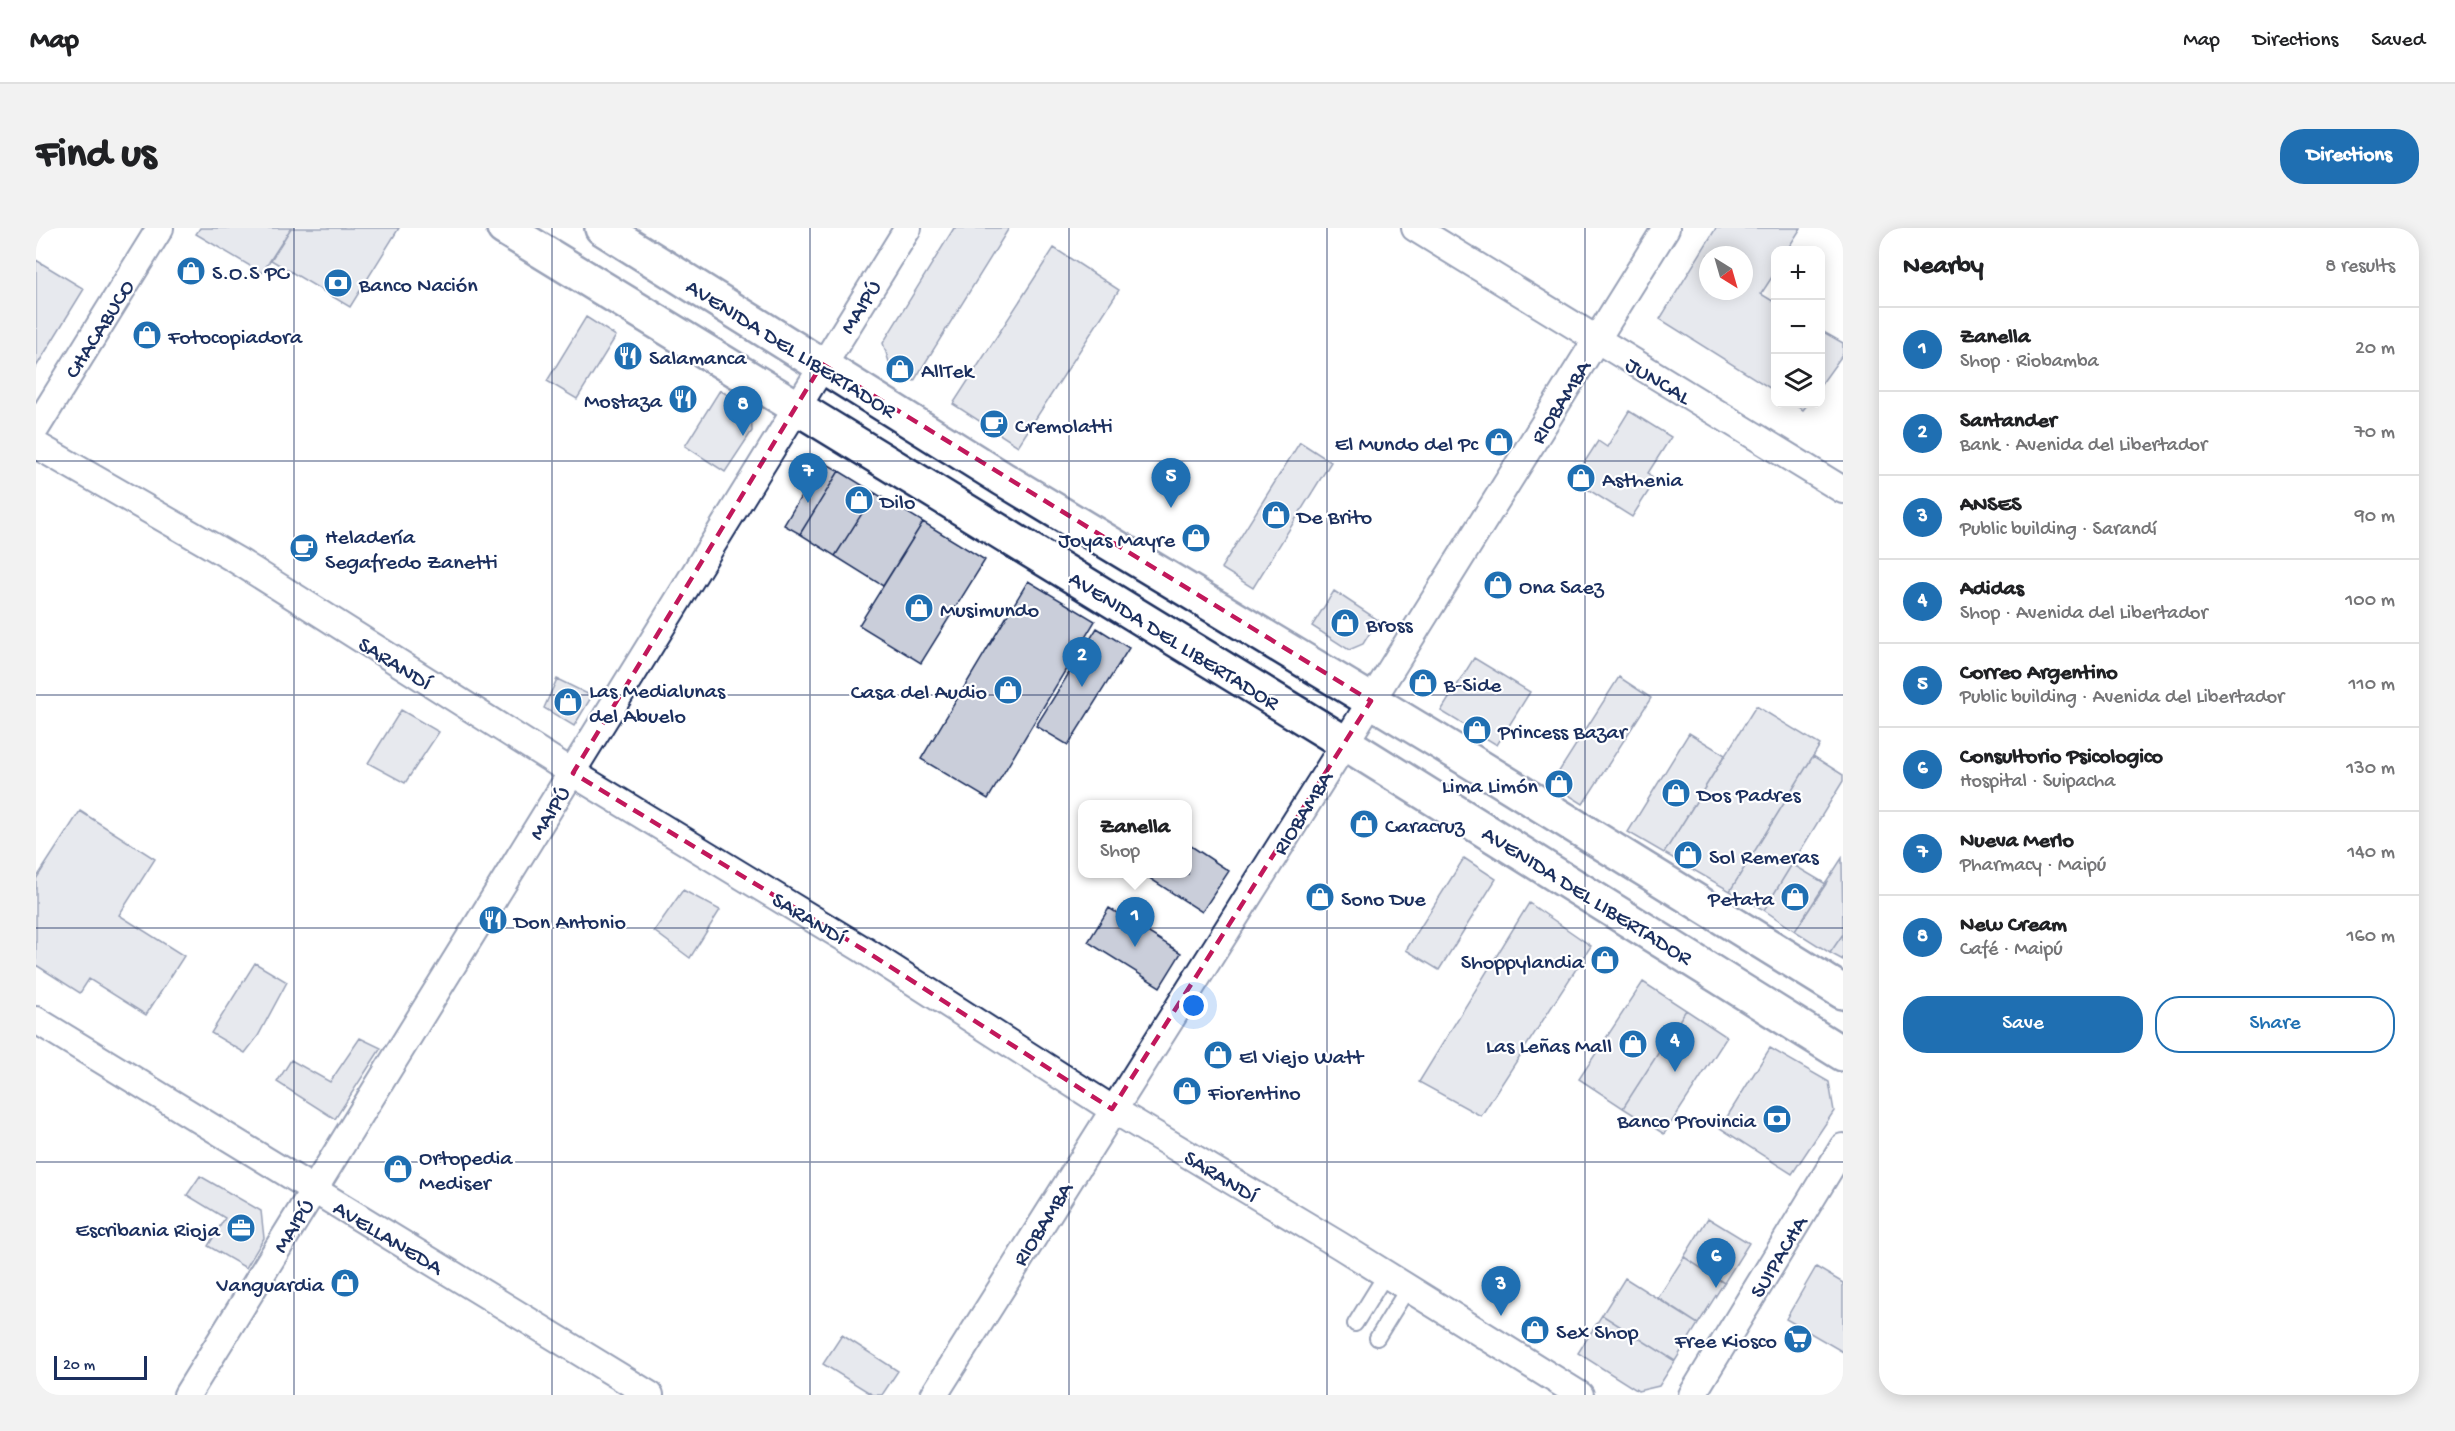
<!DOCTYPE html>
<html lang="en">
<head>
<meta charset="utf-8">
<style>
	body { margin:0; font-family:"Gochi Hand",sans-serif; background:#f2f2f2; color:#202124 }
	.controls { position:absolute; right:18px; top:18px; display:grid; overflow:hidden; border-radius:12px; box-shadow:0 3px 15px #0003 }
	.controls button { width:54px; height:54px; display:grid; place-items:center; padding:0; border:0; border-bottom:2px solid #e0e0e0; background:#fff; color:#202124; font:30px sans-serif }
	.compass { position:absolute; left:1663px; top:18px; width:54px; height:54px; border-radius:50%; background:#fff; box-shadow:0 3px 15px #0003; rotate:143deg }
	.scale { position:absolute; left:18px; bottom:15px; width:93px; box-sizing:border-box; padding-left:6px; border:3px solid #1b2f5e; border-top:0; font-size:16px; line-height:21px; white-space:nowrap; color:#1b2f5e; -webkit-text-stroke:4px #fff; paint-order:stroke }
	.you { position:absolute; left:1158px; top:778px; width:21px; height:21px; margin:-15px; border:4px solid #fff; border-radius:50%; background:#1a73e8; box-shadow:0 0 0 9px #1a73e833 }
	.badge { display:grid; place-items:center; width:39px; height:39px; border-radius:50%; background:#1f6fb2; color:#fff; font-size:20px; font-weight:700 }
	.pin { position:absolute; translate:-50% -50px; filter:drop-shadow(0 2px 3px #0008) }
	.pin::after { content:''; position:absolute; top:32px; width:21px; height:18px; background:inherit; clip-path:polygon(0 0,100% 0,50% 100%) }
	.popup { position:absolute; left:1042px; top:572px; width:114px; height:78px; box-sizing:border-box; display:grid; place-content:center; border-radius:12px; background:#fff; filter:drop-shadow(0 2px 4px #0005); font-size:20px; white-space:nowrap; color:#757577 }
	.popup b { font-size:22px; color:#202124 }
	.popup::after { content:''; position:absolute; left:50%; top:100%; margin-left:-12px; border:12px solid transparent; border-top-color:#fff }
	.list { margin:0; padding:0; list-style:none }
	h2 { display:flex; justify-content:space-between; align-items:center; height:78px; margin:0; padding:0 24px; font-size:26px }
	h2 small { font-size:20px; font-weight:400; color:#757577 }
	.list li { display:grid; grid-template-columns:39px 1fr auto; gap:18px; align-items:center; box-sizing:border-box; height:84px; padding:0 24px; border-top:2px solid #e0e0e0 }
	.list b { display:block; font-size:22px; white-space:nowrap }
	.list p { margin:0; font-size:20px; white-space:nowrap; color:#757577 }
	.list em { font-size:20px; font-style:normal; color:#757577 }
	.actions { display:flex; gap:12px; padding:18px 24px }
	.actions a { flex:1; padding:14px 0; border:2px solid #1f6fb2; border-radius:24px; text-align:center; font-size:21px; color:#1f6fb2 }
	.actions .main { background:#1f6fb2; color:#fff }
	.icon { flex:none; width:33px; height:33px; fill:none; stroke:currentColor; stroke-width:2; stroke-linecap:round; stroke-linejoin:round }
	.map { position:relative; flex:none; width:1807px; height:1167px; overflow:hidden; border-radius:24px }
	header { display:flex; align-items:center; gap:36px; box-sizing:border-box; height:84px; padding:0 30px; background:#fff; border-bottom:2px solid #e0e0e0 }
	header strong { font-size:28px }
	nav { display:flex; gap:33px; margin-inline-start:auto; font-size:21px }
	.intro { display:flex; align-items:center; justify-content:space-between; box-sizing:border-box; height:144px; padding:0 36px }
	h1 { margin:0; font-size:42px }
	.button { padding:15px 27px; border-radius:24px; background:#1f6fb2; color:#fff; font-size:21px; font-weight:700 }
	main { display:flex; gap:36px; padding:0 36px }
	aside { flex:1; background:#fff; border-radius:24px; box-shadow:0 3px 15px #0003 }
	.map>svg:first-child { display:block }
</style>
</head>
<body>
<header>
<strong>Map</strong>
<nav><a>Map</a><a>Directions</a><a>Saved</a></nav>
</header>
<div class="intro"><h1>Find us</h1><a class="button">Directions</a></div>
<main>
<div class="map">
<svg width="1807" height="1167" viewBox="0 0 1807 1167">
	<rect width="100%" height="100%" fill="#fff"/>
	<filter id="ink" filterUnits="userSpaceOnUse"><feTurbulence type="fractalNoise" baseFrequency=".0167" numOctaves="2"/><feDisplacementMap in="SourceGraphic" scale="12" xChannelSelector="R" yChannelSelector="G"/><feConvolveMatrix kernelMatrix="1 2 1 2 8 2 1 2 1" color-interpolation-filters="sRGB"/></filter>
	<g filter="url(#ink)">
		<!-- building -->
		<path fill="#caceda" stroke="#1b2f5e" stroke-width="1.5" fill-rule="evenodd" d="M164,0H255L226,45L160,6Z
			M255,0H363L314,79L235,32Z
			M918,0H973L878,153L854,137L847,115Z
			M1680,0H1765L1751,22H1740V43L1725,66L1740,75V164L1624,91ZM1672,27H1708V63H1672Z
			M1018,20L1083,62L982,218L917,176Z
			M0,32L48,61L0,139Z
			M550,89L580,108L541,171L511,153Z
			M1784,102L1807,115V126L1784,158Z
			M684,162L715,182L716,203L689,244L649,218Z
			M1757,176H1772L1767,182Z
			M1593,183L1635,209L1612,245L1619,253L1596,289L1537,252L1562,213L1571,219Z
			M1264,214L1295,234L1217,360L1185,340Z
			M786,233L803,243L764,306L748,297Z
			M803,243L839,265L799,328L764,306Z
			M839,265L887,294L847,358L799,328Z
			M887,294L949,332L885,435L823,397Z
			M992,353L1059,393L952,571L885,531Z
			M1298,363L1342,392L1327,416L1313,422L1276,398Z
			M1061,400L1093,420L1032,517L1000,498Z
			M1438,430L1494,464L1461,517L1405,483Z
			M1583,449L1615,470L1547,576L1515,556Z
			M521,451L556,468L538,498L508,480Z
			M1720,478L1784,517L1694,663L1628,625Z
			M365,482L403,504L369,555L332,535Z
			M1653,505L1689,527L1628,625L1592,604Z
			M1777,528L1807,547V553L1728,682L1694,663Z
			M44,583L119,631L83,687L148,728L110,787L53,751L44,765L0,737V651Z
			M1152,616L1193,643L1166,684L1107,646H1152Z
			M1428,630L1460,651L1403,742L1370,722Z
			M1806,630L1807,706L1794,725L1759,703Z
			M1756,636L1790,656L1759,703L1728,682Z
			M647,662L684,682L654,730L618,703Z
			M1493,675L1555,718L1445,888L1383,854Z
			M1073,680L1145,725L1124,759L1052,714Z
			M1807,706V732L1794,725Z
			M219,735L251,754L222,808L209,825L175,805Z
			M1607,754L1650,782L1587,880L1543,851Z
			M1650,782L1691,809L1628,906L1587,880Z
			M324,810L345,820L299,891L241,854L255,832L294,854Z
			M1734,820L1793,854L1798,883L1756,946L1684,900Z
			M164,948L225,983L228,1010L210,1040L172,1018L189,990L151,967Z
			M1672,990L1713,1015L1688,1055L1648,1029Z
			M1648,1029L1688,1055L1662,1096L1622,1070Z
			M1780,1039L1807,1055V1124L1750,1091Z
			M1589,1050L1662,1096L1639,1133L1566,1087Z
			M1566,1087L1639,1133L1623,1158L1602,1163L1542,1125Z
			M806,1107L862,1143L846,1167H837L787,1136Z"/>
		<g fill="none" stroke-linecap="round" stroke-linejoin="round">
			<!-- service casing -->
			<g stroke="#1b2f5e" stroke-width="18">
				<path id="service" d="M1319,1096L1350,1046
					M1341,1110L1372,1060"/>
			</g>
			<!-- minor casing -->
			<g stroke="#1b2f5e" stroke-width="30">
				<path id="minor" d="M1379,0L1807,262
					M0,200L124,0
					M0,217L202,333L537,545L828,722L1076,881L1303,1017L1544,1167
					M0,792L614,1167
					M151,1167L872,0
					M898,1167L1309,515L1630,0
					M1656,1167L1807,919"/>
			</g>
			<!-- secondary casing -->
			<g stroke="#1b2f5e" stroke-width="38">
				<path id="secondary" d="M468,0L1309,515L1807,826
					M566,0L967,251L1397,510L1807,764"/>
			</g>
			<!-- service -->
			<use href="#service" stroke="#fff" stroke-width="14"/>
			<!-- minor -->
			<use href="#minor" stroke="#fff" stroke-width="26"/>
			<!-- secondary -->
			<use href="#secondary" stroke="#fff" stroke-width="33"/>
		</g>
	</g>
	<!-- marked area -->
	<path d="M0 0H1807V1167H0ZM786,136L1335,473L1076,881L828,722L537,545Z" fill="#fff" fill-opacity=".55" fill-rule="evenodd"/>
	<path fill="none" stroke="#c2185b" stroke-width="4.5" stroke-dasharray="12 8" stroke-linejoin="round" d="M786,136L1335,473L1076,881L828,722L537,545Z"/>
	<!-- grid -->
	<path fill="none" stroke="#1b2f5e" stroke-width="1.5" stroke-opacity="0.55" d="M258,0V1167M516,0V1167M774,0V1167M1033,0V1167M1291,0V1167M1549,0V1167M0,233H1807M0,467H1807M0,700H1807M0,934H1807"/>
	<!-- icons -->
	<defs>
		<g id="shop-disc" transform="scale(1.5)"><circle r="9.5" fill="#1f6fb2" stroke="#fff"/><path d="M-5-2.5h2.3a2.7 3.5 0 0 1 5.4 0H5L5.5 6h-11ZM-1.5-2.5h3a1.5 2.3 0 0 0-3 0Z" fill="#fff"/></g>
		<g id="bank-disc" transform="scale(1.5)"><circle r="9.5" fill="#1f6fb2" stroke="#fff"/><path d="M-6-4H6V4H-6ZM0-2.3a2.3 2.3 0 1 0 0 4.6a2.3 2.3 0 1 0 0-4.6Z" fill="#fff"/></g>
		<g id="restaurant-disc" transform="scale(1.5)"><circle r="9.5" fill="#1f6fb2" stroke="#fff"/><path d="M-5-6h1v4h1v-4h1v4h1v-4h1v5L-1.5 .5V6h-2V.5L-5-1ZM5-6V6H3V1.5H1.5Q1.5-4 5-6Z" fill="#fff"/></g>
		<g id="cafe-disc" transform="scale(1.5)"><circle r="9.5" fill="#1f6fb2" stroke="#fff"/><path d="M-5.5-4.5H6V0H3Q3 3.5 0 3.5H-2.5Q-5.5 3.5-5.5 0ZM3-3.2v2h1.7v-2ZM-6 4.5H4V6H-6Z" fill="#fff"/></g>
		<g id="office-disc" transform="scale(1.5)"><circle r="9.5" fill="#1f6fb2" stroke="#fff"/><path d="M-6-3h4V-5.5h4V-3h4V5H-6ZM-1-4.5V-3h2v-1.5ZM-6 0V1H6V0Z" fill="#fff"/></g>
		<g id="supermarket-disc" transform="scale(1.5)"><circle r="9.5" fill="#1f6fb2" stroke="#fff"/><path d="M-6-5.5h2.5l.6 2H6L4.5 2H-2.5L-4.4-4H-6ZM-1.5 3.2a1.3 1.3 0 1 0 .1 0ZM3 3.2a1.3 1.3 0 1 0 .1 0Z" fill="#fff"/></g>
	</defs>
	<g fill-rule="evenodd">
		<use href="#shop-disc" x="155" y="43"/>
		<use href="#bank-disc" x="302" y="55"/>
		<use href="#shop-disc" x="111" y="107"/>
		<use href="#restaurant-disc" x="592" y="128"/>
		<use href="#shop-disc" x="864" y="141"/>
		<use href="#restaurant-disc" x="647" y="171"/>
		<use href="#cafe-disc" x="958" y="196"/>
		<use href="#shop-disc" x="1463" y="214"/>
		<use href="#shop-disc" x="1545" y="250"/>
		<use href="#shop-disc" x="823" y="272"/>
		<use href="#shop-disc" x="1240" y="287"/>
		<use href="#shop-disc" x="1160" y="310"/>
		<use href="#cafe-disc" x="268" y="320"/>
		<use href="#shop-disc" x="1462" y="357"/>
		<use href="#shop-disc" x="883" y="380"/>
		<use href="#shop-disc" x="1309" y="395"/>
		<use href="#shop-disc" x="1387" y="455"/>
		<use href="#shop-disc" x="972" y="462"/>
		<use href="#shop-disc" x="532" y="474"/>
		<use href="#shop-disc" x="1441" y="502"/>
		<use href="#shop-disc" x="1523" y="556"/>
		<use href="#shop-disc" x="1640" y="565"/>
		<use href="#shop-disc" x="1328" y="596"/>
		<use href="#shop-disc" x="1652" y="627"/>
		<use href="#shop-disc" x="1284" y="669"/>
		<use href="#shop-disc" x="1759" y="669"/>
		<use href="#restaurant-disc" x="457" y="692"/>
		<use href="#shop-disc" x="1569" y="732"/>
		<use href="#shop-disc" x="1597" y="816"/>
		<use href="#shop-disc" x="1182" y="827"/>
		<use href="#shop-disc" x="1151" y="863"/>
		<use href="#bank-disc" x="1741" y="891"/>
		<use href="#shop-disc" x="362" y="941"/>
		<use href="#office-disc" x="205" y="1000"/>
		<use href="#shop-disc" x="309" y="1055"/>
		<use href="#shop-disc" x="1499" y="1102"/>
		<use href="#supermarket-disc" x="1762" y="1111"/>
	</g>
	<g text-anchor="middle" stroke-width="4.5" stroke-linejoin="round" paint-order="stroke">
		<!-- poi labels -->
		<g font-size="22" fill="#1b2f5e" stroke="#fff" text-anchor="start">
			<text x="176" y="51">S.O.S PC</text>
			<text x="323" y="63">Banco Nación</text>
			<text x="132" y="115">Fotocopiadora</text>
			<text x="613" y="136">Salamanca</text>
			<text x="885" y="149">AllTek</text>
			<text x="626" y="179" text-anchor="end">Mostaza</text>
			<text x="979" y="204">Cremolatti</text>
			<text x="1442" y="222" text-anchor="end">El Mundo del Pc</text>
			<text x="1566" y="258">Asthenia</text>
			<text x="844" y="280">Dilo</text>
			<text x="1261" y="295">De Brito</text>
			<text x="289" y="315">Heladería<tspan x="289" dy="25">Segafredo Zanetti</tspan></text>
			<text x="1139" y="318" text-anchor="end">Joyas Mayre</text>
			<text x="1483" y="365">Ona Saez</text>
			<text x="904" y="388">Musimundo</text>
			<text x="1330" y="403">Bross</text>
			<text x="1408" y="463">B-Side</text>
			<text x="553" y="469">Las Medialunas<tspan x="553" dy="25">del Abuelo</tspan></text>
			<text x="951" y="470" text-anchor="end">Casa del Audio</text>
			<text x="1462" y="510">Princess Bazar</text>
			<text x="1502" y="564" text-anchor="end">Lima Limón</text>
			<text x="1661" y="573">Dos Padres</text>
			<text x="1349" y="604">Caracruz</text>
			<text x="1673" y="635">Sol Remeras</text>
			<text x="1305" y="677">Sono Due</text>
			<text x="1738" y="677" text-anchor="end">Petata</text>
			<text x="478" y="700">Don Antonio</text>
			<text x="1548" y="740" text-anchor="end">Shoppylandia</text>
			<text x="1576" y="824" text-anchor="end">Las Leñas Mall</text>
			<text x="1203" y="835">El Viejo Watt</text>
			<text x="1172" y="871">Fiorentino</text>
			<text x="1720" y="899" text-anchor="end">Banco Provincia</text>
			<text x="383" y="936">Ortopedia<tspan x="383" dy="25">Mediser</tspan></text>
			<text x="184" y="1008" text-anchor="end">Escribania Rioja</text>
			<text x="288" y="1063" text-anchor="end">Vanguardia</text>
			<text x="1520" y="1110">Sex Shop</text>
			<text x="1741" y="1119" text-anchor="end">Free Kiosco</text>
		</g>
		<!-- street labels -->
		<g font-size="22" fill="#1b2f5e" stroke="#fff">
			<text transform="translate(823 78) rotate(-58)" y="8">MAIPÚ</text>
			<text transform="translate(62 100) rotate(-58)" y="8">CHACABUCO</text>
			<text transform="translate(756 119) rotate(32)" y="8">AVENIDA DEL LIBERTADOR</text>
			<text transform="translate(1623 151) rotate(31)" y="8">JUNCAL</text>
			<text transform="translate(1523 173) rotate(-58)" y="8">RIOBAMBA</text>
			<text transform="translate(1139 411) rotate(32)" y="8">AVENIDA DEL LIBERTADOR</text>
			<text transform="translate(360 434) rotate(32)" y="8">SARANDÍ</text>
			<text transform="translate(512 584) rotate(-58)" y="8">MAIPÚ</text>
			<text transform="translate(1265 584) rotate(-58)" y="8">RIOBAMBA</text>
			<text transform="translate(1552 666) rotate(32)" y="8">AVENIDA DEL LIBERTADOR</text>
			<text transform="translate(774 689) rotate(31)" y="8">SARANDÍ</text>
			<text transform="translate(1186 947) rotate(31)" y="8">SARANDÍ</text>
			<text transform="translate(1005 995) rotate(-58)" y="8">RIOBAMBA</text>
			<text transform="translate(256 997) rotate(-58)" y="8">MAIPÚ</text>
			<text transform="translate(353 1008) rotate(31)" y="8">AVELLANEDA</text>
			<text transform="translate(1741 1028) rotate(-59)" y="8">SUIPACHA</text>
		</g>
	</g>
</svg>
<div class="controls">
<button>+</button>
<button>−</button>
<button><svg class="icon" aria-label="layers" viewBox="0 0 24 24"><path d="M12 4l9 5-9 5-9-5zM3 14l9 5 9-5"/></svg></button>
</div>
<svg class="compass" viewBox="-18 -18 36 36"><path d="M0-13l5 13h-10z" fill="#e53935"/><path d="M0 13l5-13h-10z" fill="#757577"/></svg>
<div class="scale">20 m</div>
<div class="you"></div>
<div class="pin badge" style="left:1099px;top:719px">1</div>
<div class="popup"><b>Zanella</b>Shop</div>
<div class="pin badge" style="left:1046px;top:459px">2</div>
<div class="pin badge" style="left:1465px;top:1088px">3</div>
<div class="pin badge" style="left:1639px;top:844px">4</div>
<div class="pin badge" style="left:1135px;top:280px">5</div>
<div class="pin badge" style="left:1680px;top:1060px">6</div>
<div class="pin badge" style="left:772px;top:275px">7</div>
<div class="pin badge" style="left:707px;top:208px">8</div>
</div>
<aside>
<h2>Nearby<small>8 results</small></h2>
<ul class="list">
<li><span class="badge">1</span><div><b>Zanella</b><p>Shop · Riobamba</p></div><em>20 m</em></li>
<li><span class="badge">2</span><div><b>Santander</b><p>Bank · Avenida del Libertador</p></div><em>70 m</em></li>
<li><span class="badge">3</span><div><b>ANSES</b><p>Public building · Sarandí</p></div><em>90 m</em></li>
<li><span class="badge">4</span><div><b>Adidas</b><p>Shop · Avenida del Libertador</p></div><em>100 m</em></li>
<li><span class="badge">5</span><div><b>Correo Argentino</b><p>Public building · Avenida del Libertador</p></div><em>110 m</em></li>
<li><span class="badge">6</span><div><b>Consultorio Psicologico</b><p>Hospital · Suipacha</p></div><em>130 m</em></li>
<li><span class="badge">7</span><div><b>Nueva Merlo</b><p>Pharmacy · Maipú</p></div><em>140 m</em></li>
<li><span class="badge">8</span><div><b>New Cream</b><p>Café · Maipú</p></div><em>160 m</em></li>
</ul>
<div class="actions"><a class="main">Save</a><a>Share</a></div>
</aside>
</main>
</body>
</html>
